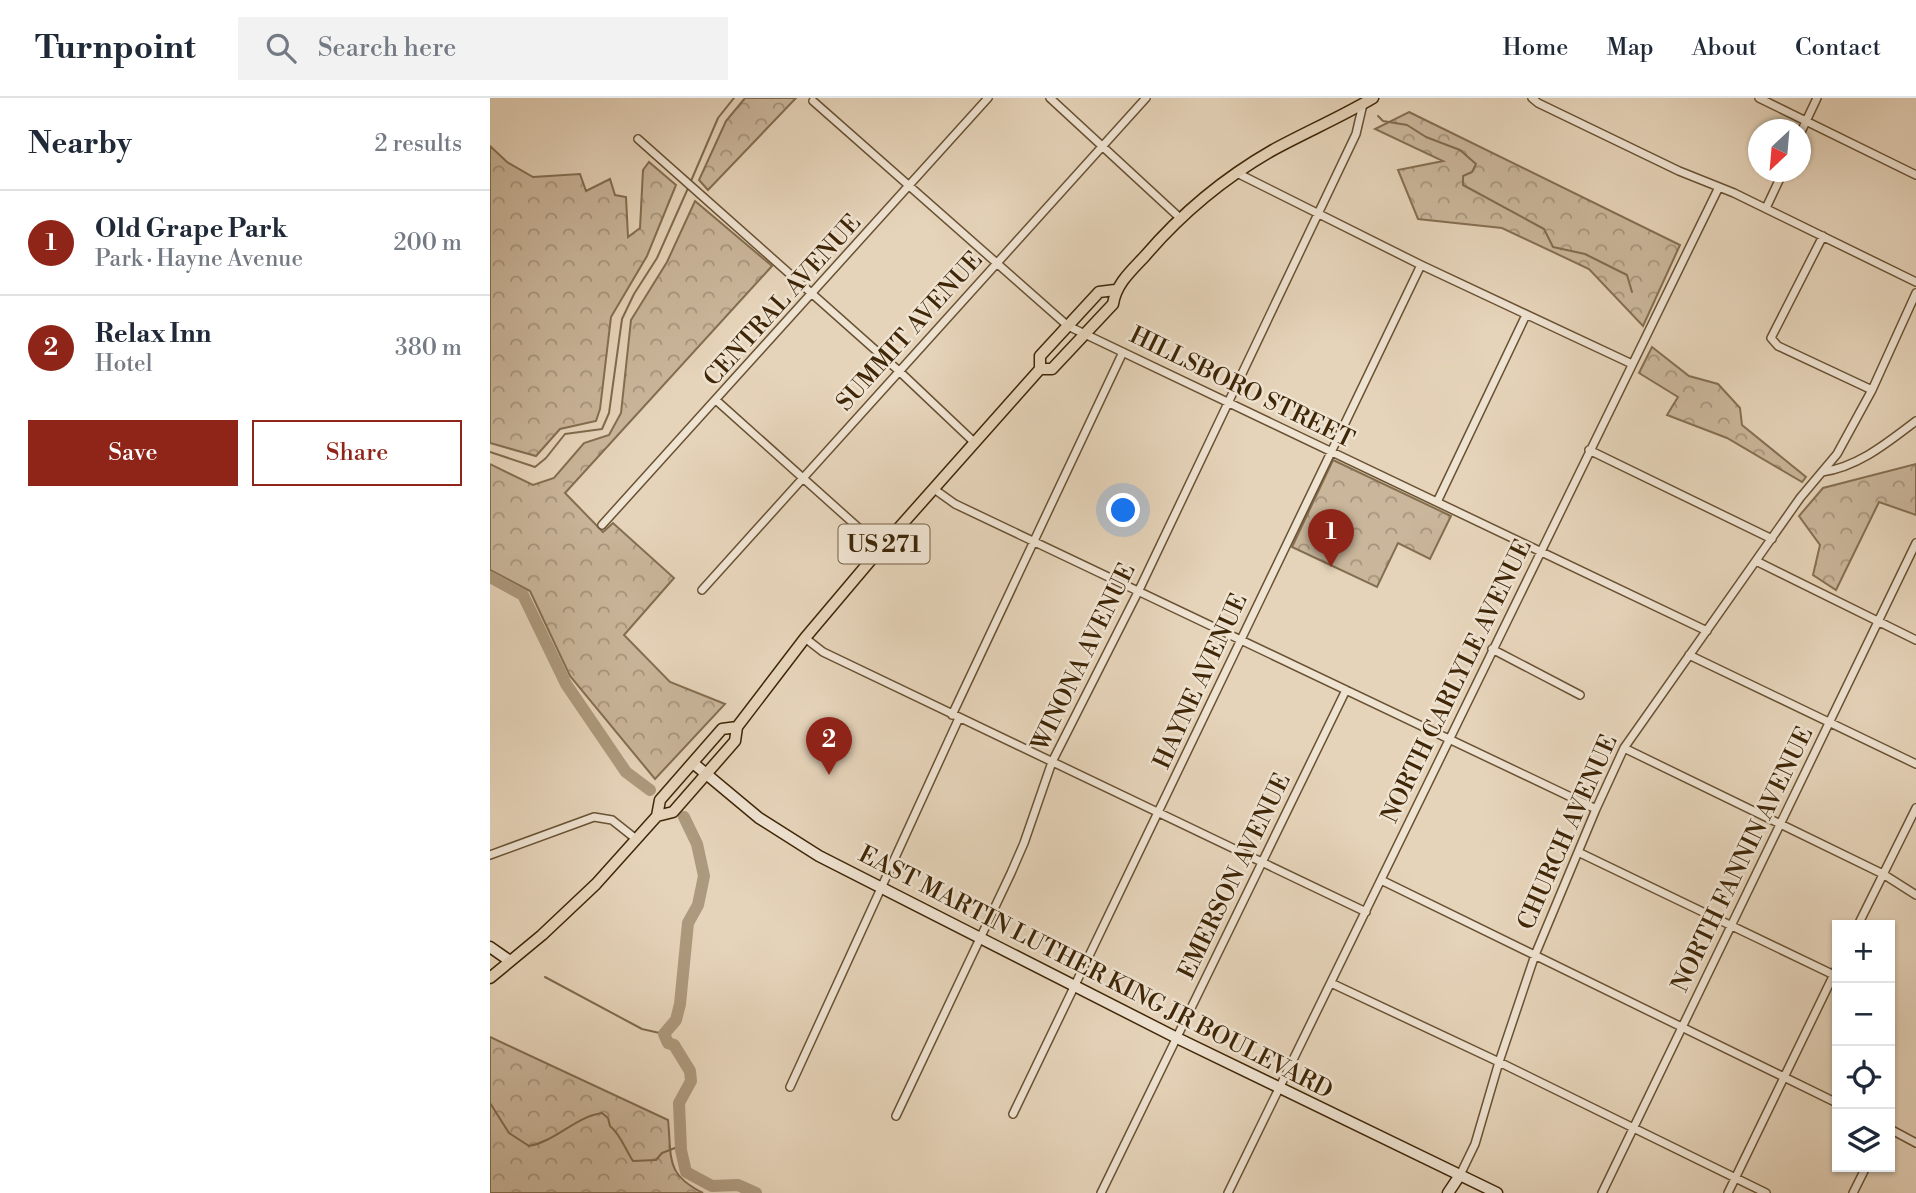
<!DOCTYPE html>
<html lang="en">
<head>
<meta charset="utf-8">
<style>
	body { margin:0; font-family:"Libre Bodoni",serif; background:#f2f2f3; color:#1f2937 }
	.controls { position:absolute; right:21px; bottom:21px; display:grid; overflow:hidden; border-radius:0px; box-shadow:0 2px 5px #0004 }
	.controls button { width:63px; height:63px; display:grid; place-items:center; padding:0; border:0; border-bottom:2px solid #e0e1e3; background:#fff; color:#1f2937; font:35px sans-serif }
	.compass { position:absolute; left:1258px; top:21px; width:63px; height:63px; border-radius:50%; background:#fff; box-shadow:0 2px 5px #0004; rotate:206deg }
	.you { position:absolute; left:634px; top:413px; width:24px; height:24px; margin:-18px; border:5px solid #fff; border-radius:50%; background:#1a73e8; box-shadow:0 0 0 10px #1a73e833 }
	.badge { display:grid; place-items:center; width:46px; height:46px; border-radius:50%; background:#8f2418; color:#fff; font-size:23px; font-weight:700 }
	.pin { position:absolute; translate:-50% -58px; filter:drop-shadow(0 2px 4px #0008) }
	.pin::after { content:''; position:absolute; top:37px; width:24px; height:21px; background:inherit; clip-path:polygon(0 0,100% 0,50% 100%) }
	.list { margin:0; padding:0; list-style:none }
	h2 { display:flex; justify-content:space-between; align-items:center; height:91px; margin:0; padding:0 28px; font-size:30px }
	h2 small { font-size:23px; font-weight:400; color:#747a83 }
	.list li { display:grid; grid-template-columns:46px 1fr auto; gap:21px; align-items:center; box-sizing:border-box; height:105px; padding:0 28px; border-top:2px solid #e0e1e3 }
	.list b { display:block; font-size:26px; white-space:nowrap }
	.list p { margin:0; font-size:23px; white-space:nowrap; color:#747a83 }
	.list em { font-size:23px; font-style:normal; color:#747a83 }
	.actions { display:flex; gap:14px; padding:21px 28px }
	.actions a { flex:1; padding:16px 0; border:2px solid #8f2418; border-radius:0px; text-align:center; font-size:24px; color:#8f2418 }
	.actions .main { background:#8f2418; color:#fff }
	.icon { flex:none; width:38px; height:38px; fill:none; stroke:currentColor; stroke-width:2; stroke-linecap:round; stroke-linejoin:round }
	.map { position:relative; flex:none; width:1426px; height:1095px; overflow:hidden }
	header { display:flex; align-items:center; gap:42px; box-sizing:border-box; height:98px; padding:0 35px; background:#fff; border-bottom:2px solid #e0e1e3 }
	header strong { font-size:33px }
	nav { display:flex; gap:38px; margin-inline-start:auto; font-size:24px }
	.search { width:490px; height:63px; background:#f2f2f3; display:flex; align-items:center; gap:18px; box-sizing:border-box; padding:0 24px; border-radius:0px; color:#747a83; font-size:26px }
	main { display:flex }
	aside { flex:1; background:#fff }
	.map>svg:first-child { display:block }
</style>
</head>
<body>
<header>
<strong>Turnpoint</strong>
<div class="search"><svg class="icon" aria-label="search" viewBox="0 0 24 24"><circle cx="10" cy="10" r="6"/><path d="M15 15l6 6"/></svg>Search here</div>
<nav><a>Home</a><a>Map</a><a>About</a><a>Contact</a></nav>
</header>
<main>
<aside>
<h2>Nearby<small>2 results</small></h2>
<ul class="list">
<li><span class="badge">1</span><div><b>Old Grape Park</b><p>Park · Hayne Avenue</p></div><em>200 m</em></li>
<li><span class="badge">2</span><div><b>Relax Inn</b><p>Hotel</p></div><em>380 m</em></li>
</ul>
<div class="actions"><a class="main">Save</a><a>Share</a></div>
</aside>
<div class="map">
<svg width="1426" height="1095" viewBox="0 0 1426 1095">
	<defs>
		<pattern id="forest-crowns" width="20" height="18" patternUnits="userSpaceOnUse" patternTransform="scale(1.75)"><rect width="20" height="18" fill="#cab69b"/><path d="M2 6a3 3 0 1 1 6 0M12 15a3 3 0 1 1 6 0" fill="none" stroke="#a5947c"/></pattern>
	</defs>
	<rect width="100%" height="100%" fill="#e6d4ba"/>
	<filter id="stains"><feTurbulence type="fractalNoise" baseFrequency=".00286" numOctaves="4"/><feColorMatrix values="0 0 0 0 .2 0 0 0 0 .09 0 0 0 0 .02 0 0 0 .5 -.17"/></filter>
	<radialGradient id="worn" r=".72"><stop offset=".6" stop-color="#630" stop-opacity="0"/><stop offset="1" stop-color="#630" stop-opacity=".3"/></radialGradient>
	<!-- forest -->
	<path fill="url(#forest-crowns)" stroke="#846e50" stroke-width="2" d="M255,0H306L218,92L209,82L236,23Z
		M919,14L1190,147L1153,228L1099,171L1012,130L928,121L908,72L953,63L885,31Z
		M0,48L17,64L43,79L90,76L96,93L120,81L125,97L136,99L138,139L150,130L153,72L159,64L186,87L157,158L121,219L110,311L106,323L70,331L46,358L0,345Z
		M205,103L282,168L75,395L113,434L123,425L184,480L134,537L180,584L235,606L165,681L80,578L40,493L0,472V366L43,387L64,380L94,345L119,337L131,315L141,222L177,164Z
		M1162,249L1199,278L1228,286L1250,310L1252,327L1316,379L1312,384L1237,340L1177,317L1188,299L1149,275Z
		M843,362L961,418L940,461L908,445L887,489L802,449Z
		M1426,366V417L1389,404L1346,492L1323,477L1330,447L1309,418L1333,390Z
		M0,939L178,1022C182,1061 175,1076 213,1095H0Z"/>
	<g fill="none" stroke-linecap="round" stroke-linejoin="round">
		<!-- stream -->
		<path stroke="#816b4d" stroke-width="2" d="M888,18L893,23L917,27L936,39L970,52L986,66L982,74L973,78V87L1054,131L1063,149L1095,156L1137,177L1142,194
			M201,83L228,20L244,0
			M0,354L45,369L56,360L75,336L112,331L119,315L132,221L144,196L167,160L199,88
			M55,879L152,931L174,936
			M0,1005L19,1035L39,1048C66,1043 85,1019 112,1015L118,1020L120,1028C131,1037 135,1051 143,1063L166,1062L172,1055L190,1048"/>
		<!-- river -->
		<path stroke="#ad997d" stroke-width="12" d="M0,479L33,497L76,586L136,674L160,692
			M194,719L207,746L214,778L208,807L198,825L190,906L186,922L174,936L178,945L184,947L200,973L201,983L189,1005L191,1052L196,1074L222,1088L248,1087L266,1095"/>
		<!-- street casing -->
		<g stroke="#695233" stroke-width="10">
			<path id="street" d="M560,0L690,120
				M1042,0L1048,5L1189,73L1244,95L1426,184
				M1269,0L1426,77
				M323,3L578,228L1217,533
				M1310,36L1327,0
				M148,41L409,273L485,345
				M747,75L931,167L1142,266
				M1276,110L1293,74
				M1333,138L1281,240L1288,248L1382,292
				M227,303L391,450
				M1099,352L1282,441
				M1332,374C1368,369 1397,345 1426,323
				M444,391L465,406L1106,711
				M947,404L1036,217
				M112,427L498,0
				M1266,463L1426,542
				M212,492L656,0
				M315,540L333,554L876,814
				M1002,551L1090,597
				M1199,557L1426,666
				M462,617L633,254
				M1134,650L1393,776L1426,797
				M1088,754L1344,877
				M0,757L104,719L122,722L146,741
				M891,782L1347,1005
				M1368,827L1426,710
				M841,885L1009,964L1276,1095
				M300,989L469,620
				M523,1016L931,167
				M406,1018L521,775L534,745L562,664L649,492L866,36L873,6
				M1400,1031L1426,1045
				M970,1077L985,1046L1009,964L1045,857L1106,711L1134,650L1310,400L1347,356L1382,292L1426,195
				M611,1095L856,592
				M738,1095L1229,89
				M1112,1095L1426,445
				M1238,1095L1347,870
				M1363,1095L1376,1069"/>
		</g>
		<!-- secondary casing -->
		<g stroke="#3f2606" stroke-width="13">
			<path id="secondary" d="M203,665L269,720L329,758L687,940L1007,1095
				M0,849L20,863
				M958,1095L970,1077"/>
		</g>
		<!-- primary casing -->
		<g stroke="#3f2606" stroke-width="13">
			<path id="primary" d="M550,271H562L623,206C626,186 641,173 655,158C691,116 734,80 783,52C816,34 851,19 883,0
				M167,718L183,714L245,643L247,629L315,540L391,450L550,271V258L609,194L625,192
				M0,880L52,837L106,786L167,718L170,702L232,631L247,629"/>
		</g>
		<!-- street -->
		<use href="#street" stroke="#efe3d2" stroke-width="7"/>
		<!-- secondary -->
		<use href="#secondary" stroke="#efe3d2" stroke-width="10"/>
		<!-- primary -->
		<use href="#primary" stroke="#e6d4ba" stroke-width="10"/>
	</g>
	<g text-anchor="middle" stroke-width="5" stroke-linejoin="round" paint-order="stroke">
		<!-- shield labels -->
		<rect fill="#efe3d2" stroke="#745f43" stroke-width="2" x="348.5" y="426.5" width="91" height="39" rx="5"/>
		<g font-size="23" font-weight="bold" fill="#3f2606">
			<text x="394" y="454">US 271</text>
		</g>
		<!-- street labels -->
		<g font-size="24" fill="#3f2606" stroke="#efe3d2">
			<text transform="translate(292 202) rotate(-48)" y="8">CENTRAL AVENUE</text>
			<text transform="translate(419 233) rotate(-48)" y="8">SUMMIT AVENUE</text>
			<text transform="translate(752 289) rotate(26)" y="8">HILLSBORO STREET</text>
			<text transform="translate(593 559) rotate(-64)" y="8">WINONA AVENUE</text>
			<text transform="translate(710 583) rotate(-65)" y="8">HAYNE AVENUE</text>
			<text transform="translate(966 583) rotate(-64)" y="8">NORTH CARLYLE AVENUE</text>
			<text transform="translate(1077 734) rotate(-66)" y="8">CHURCH AVENUE</text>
			<text transform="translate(1252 761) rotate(-64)" y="8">NORTH FANNIN AVENUE</text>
			<text transform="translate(744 778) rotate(-64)" y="8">EMERSON AVENUE</text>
			<text transform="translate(606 874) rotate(27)" y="8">EAST MARTIN LUTHER KING JR BOULEVARD</text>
		</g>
	</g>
	<rect width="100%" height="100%" filter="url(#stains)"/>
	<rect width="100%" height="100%" fill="url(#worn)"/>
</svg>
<div class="controls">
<button>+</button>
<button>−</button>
<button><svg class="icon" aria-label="locate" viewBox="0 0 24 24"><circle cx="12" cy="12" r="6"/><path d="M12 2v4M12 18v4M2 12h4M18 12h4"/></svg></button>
<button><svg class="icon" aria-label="layers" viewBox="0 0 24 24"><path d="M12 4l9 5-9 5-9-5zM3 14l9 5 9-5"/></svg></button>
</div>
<svg class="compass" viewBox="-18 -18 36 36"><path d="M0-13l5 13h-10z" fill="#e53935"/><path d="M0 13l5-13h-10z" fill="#747a83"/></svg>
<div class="you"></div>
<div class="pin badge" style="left:841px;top:469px">1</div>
<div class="pin badge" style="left:339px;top:677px">2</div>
</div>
</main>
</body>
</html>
